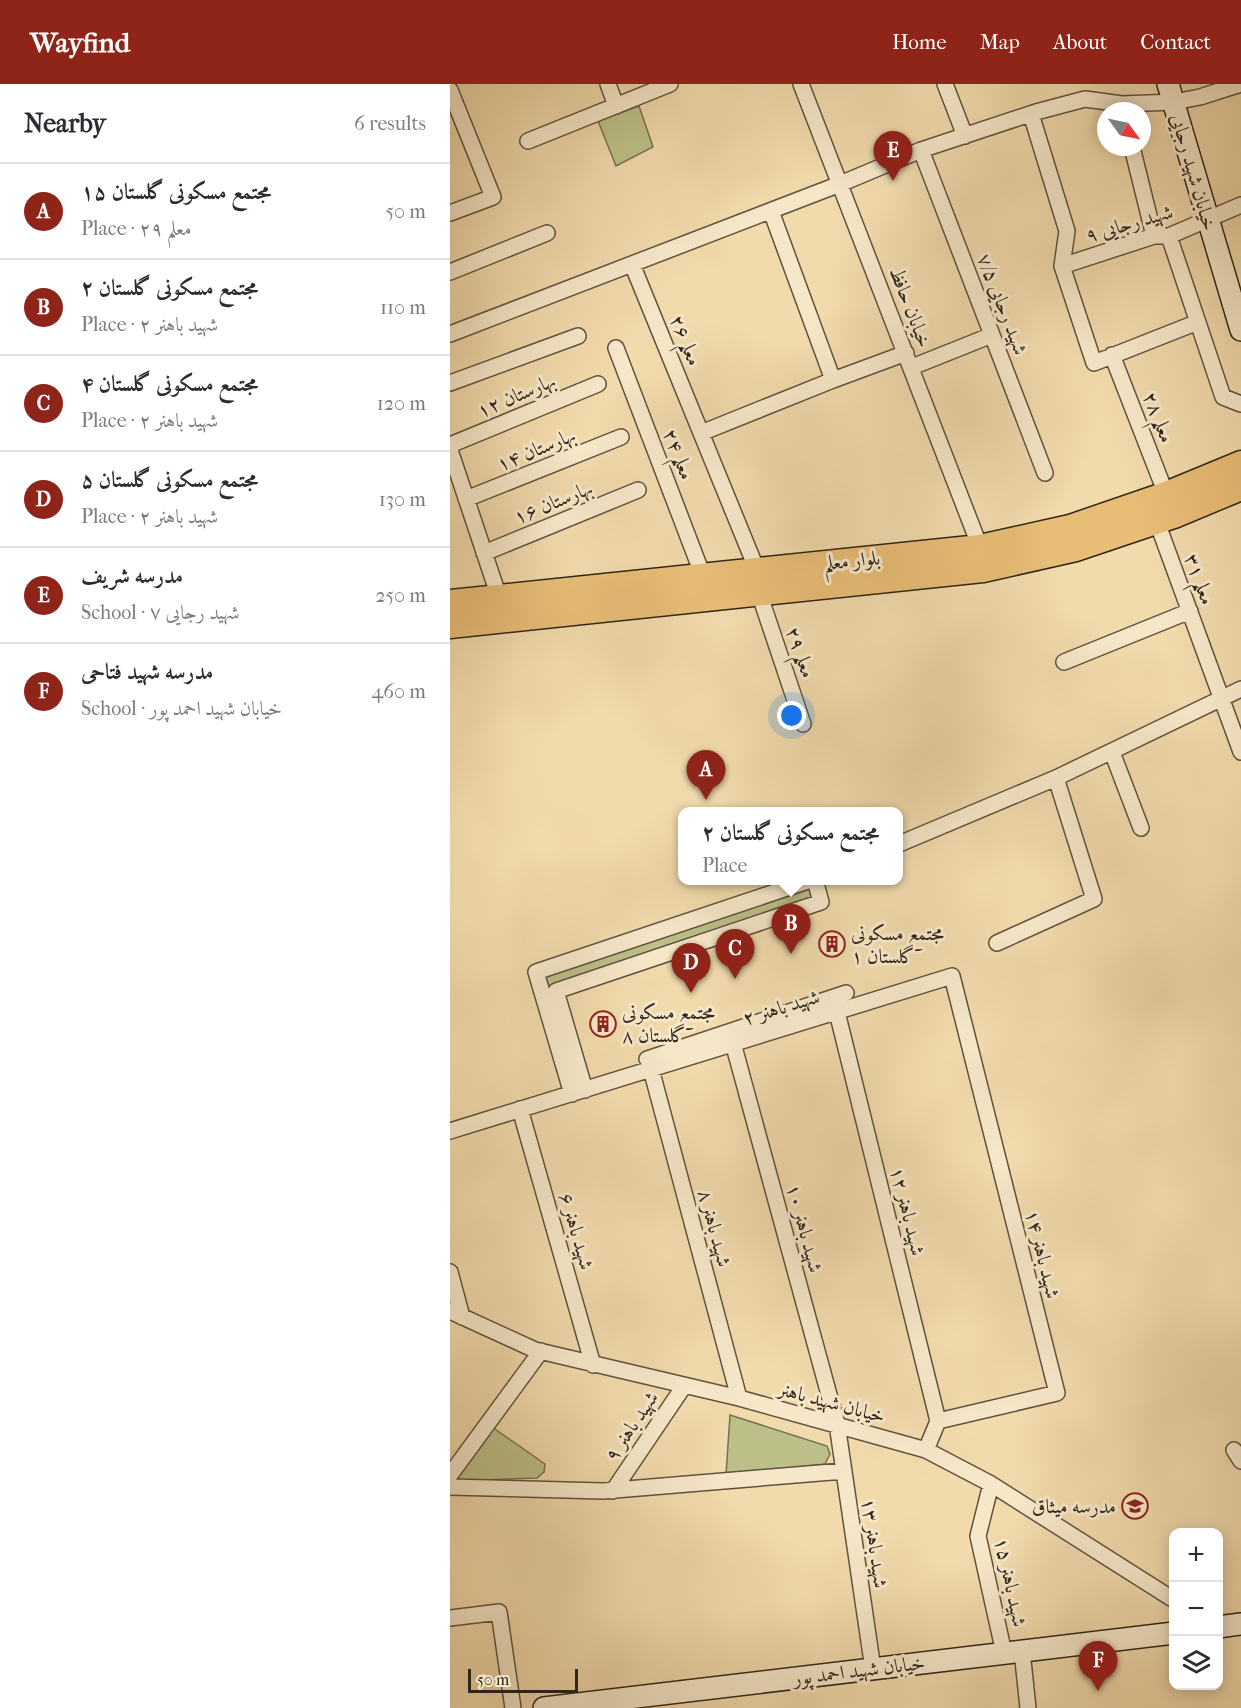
<!DOCTYPE html>
<html lang="en">
<head>
<meta charset="utf-8">
<style>
	body { margin:0; font-family:"IM FELL French Canon",Amiri,serif; background:#f2f2f3; color:#2b2b33 }
	.controls { position:absolute; right:18px; bottom:18px; display:grid; overflow:hidden; border-radius:12px; box-shadow:0 3px 15px #0003 }
	.controls button { width:54px; height:54px; display:grid; place-items:center; padding:0; border:0; border-bottom:2px solid #e1e1e2; background:#fff; color:#2b2b33; font:30px sans-serif }
	.compass { position:absolute; left:647px; top:18px; width:54px; height:54px; border-radius:50%; background:#fff; box-shadow:0 3px 15px #0003; rotate:123deg }
	.scale { position:absolute; left:18px; bottom:15px; width:110px; box-sizing:border-box; padding-left:6px; border:3px solid #302619; border-top:0; font-size:16px; line-height:21px; white-space:nowrap; color:#302619; -webkit-text-stroke:4px #f6e7c9; paint-order:stroke }
	.you { position:absolute; left:342px; top:632px; width:21px; height:21px; margin:-15px; border:4px solid #fff; border-radius:50%; background:#1a73e8; box-shadow:0 0 0 9px #1a73e833 }
	.badge { display:grid; place-items:center; width:39px; height:39px; border-radius:50%; background:#8f2418; color:#fff; font-size:20px; font-weight:700 }
	.pin { position:absolute; translate:-50% -50px; filter:drop-shadow(0 2px 3px #0008) }
	.pin::after { content:''; position:absolute; top:32px; width:21px; height:18px; background:inherit; clip-path:polygon(0 0,100% 0,50% 100%) }
	.popup { position:absolute; left:228px; top:723px; width:225px; height:78px; box-sizing:border-box; display:grid; place-content:center; border-radius:12px; background:#fff; filter:drop-shadow(0 2px 4px #0005); font-size:20px; white-space:nowrap; color:#7c7c81 }
	.popup b { font-size:22px; color:#2b2b33 }
	.popup::after { content:''; position:absolute; left:50%; top:100%; margin-left:-12px; border:12px solid transparent; border-top-color:#fff }
	.list { margin:0; padding:0; list-style:none }
	h2 { display:flex; justify-content:space-between; align-items:center; height:78px; margin:0; padding:0 24px; font-size:26px }
	h2 small { font-size:20px; font-weight:400; color:#7c7c81 }
	.list li { display:grid; grid-template-columns:39px 1fr auto; gap:18px; align-items:center; box-sizing:border-box; height:96px; padding:0 24px; border-top:2px solid #e1e1e2 }
	.list b { display:block; font-size:22px; white-space:nowrap }
	.list p { margin:0; font-size:20px; white-space:nowrap; color:#7c7c81 }
	.list em { font-size:20px; font-style:normal; color:#7c7c81 }
	.icon { flex:none; width:33px; height:33px; fill:none; stroke:currentColor; stroke-width:2; stroke-linecap:round; stroke-linejoin:round }
	.map { position:relative; flex:none; width:791px; height:1624px; overflow:hidden }
	header { display:flex; align-items:center; gap:36px; box-sizing:border-box; height:84px; padding:0 30px; background:#8f2418; color:#fff }
	header strong { font-size:28px }
	nav { display:flex; gap:33px; margin-inline-start:auto; font-size:21px }
	main { display:flex }
	aside { flex:1; background:#fff }
	.map>svg:first-child { display:block }
</style>
</head>
<body>
<header>
<strong>Wayfind</strong>
<nav><a>Home</a><a>Map</a><a>About</a><a>Contact</a></nav>
</header>
<main>
<aside>
<h2>Nearby<small>6 results</small></h2>
<ul class="list">
<li><span class="badge">A</span><div><b>مجتمع مسکونی گلستان ۱۵</b><p>Place · معلم ۲۹</p></div><em>50 m</em></li>
<li><span class="badge">B</span><div><b>مجتمع مسکونی گلستان ۲</b><p>Place · شهید باهنر ۲</p></div><em>110 m</em></li>
<li><span class="badge">C</span><div><b>مجتمع مسکونی گلستان ۴</b><p>Place · شهید باهنر ۲</p></div><em>120 m</em></li>
<li><span class="badge">D</span><div><b>مجتمع مسکونی گلستان ۵</b><p>Place · شهید باهنر ۲</p></div><em>130 m</em></li>
<li><span class="badge">E</span><div><b>مدرسه شریف</b><p>School · شهید رجایی ۷</p></div><em>250 m</em></li>
<li><span class="badge">F</span><div><b>مدرسه شهید فتاحی</b><p>School · خیابان شهید احمد پور</p></div><em>460 m</em></li>
</ul>
</aside>
<div class="map">
<svg width="791" height="1624" viewBox="0 0 791 1624">
	<rect width="100%" height="100%" fill="#f1daac"/>
	<filter id="stains"><feTurbulence type="fractalNoise" baseFrequency=".00333" numOctaves="4"/><feColorMatrix values="0 0 0 0 .2 0 0 0 0 .09 0 0 0 0 .02 0 0 0 .5 -.17"/></filter>
	<radialGradient id="worn" r=".72"><stop offset=".6" stop-color="#630" stop-opacity="0"/><stop offset="1" stop-color="#630" stop-opacity=".3"/></radialGradient>
	<!-- green -->
	<path fill="#bcbf88" stroke="#767250" stroke-width="1.5" d="M189,22L203,63L166,82L148,37Z
		M364,797L369,817L93,910L88,889Z
		M280,1331L377,1362L380,1370L375,1380L276,1391Z
		M42,1343L95,1380L94,1388L87,1394L4,1397Z"/>
	<g fill="none" stroke-linecap="round" stroke-linejoin="round">
		<!-- street casing -->
		<g stroke="#60533e" stroke-width="18">
			<path id="street" d="M158,0L166,22
				M351,0L530,463
				M495,0L515,52
				M0,6L43,113L0,129
				M581,30L617,147L612,182L644,279L748,238
				M78,57L220,0
				M682,63L704,152
				M471,66L595,389
				M321,127L383,296L456,269
				M719,152L773,313L791,320
				M182,180L307,486
				M612,182L704,152H719L791,121
				M0,188L97,149
				M0,250L390,100L471,66L586,28L635,15L672,20L724,18L750,13L791,0
				M166,264L253,492
				M662,271L716,410
				M462,283L542,251
				M0,299L128,252
				M251,349L383,296
				M0,361L148,300
				M0,366L49,513
				M16,415L171,353
				M707,438L791,668
				M34,469L188,406
				M309,509L353,640
				M614,578L740,527
				M662,668L691,744
				M449,760L606,694L791,605
				M547,859L644,815L606,694
				M387,928L488,1337
				M283,959L387,1340L423,1585
				M197,975L396,909
				M201,985L289,1314
				M135,1006L106,907L371,818L365,796
				M122,1010L86,888L361,796
				M70,1025L143,1281
				M0,1047L502,892L607,1309L488,1337L476,1366
				M0,1188L12,1233
				M0,1227L85,1266L289,1314L476,1366L541,1400L724,1516
				M784,1366L791,1377
				M0,1391L91,1267
				M541,1400L528,1452L554,1569
				M0,1403L153,1407L394,1387
				M163,1407L234,1302
				M0,1534L49,1528L63,1624
				M572,1567L578,1624"/>
		</g>
		<!-- secondary casing -->
		<g stroke="#302619" stroke-width="24">
			<path id="secondary" d="M718,0L791,246
				M768,1543L791,1540
				M94,1624L724,1549"/>
		</g>
		<!-- primary casing -->
		<g stroke="#302619" stroke-width="27">
			<path id="primary" d="M0,518L530,463L620,443L716,410L791,379
				M0,542L533,486L626,465L724,432L791,404"/>
		</g>
		<!-- street -->
		<use href="#street" stroke="#f6e7c9" stroke-width="15"/>
		<!-- secondary -->
		<use href="#secondary" stroke="#f6e7c9" stroke-width="21"/>
		<!-- primary -->
		<use href="#primary" stroke="#e8bd76" stroke-width="24"/>
	</g>
	<!-- icons -->
	<defs>
		<g id="building-ring" transform="scale(1.35)"><circle r="9.5" fill="#f6e7c9" stroke="#8f2418" stroke-width="1.5"/><path d="M-4-6H4V6H1V3H-1V6H-4ZM-2.5-4.3h1.7v1.8h-1.7ZM.8-4.3h1.7v1.8H.8ZM-2.5-1h1.7V.8h-1.7ZM.8-1h1.7V.8H.8Z" fill="#8f2418"/></g>
		<g id="school-ring" transform="scale(1.35)"><circle r="9.5" fill="#f6e7c9" stroke="#8f2418" stroke-width="1.5"/><path d="M0-5L7-2L0 1L-7-2ZM-4 1L0 2.5L4 1V4Q0 6-4 4Z" fill="#8f2418"/></g>
	</defs>
	<g fill-rule="evenodd">
		<use href="#building-ring" x="382" y="860"/>
		<use href="#building-ring" x="153" y="940"/>
		<use href="#school-ring" x="685" y="1422"/>
	</g>
	<g text-anchor="middle" stroke-width="6" stroke-linejoin="round" paint-order="stroke">
		<!-- street labels -->
		<g font-size="20" fill="#302619" stroke="#f6e7c9">
			<text transform="translate(744 88) rotate(74)" y="7">خیابان شهید رجایی</text>
			<text transform="translate(679 139) rotate(-16)" y="7">شهید رجایی ۹</text>
			<text transform="translate(553 220) rotate(69)" y="7">شهید رجایی ۷/۵</text>
			<text transform="translate(461 223) rotate(69)" y="7">خیابان حافظ</text>
			<text transform="translate(236 256) rotate(68)" y="7">معلم ۲۶</text>
			<text transform="translate(66 311) rotate(-23)" y="7">بهارستان ۱۲</text>
			<text transform="translate(709 333) rotate(69)" y="7">معلم ۲۸</text>
			<text transform="translate(86 365) rotate(-22)" y="7">بهارستان ۱۴</text>
			<text transform="translate(229 370) rotate(69)" y="7">معلم ۲۴</text>
			<text transform="translate(103 418) rotate(-22)" y="7">بهارستان ۱۶</text>
			<text transform="translate(402 476) rotate(-6)" y="7">بلوار معلم</text>
			<text transform="translate(750 495) rotate(70)" y="7">معلم ۳۱</text>
			<text transform="translate(351 568) rotate(71)" y="7">معلم ۲۹</text>
			<text transform="translate(331 923) rotate(-17)" y="7">شهید باهنر ۲</text>
			<text transform="translate(458 1127) rotate(76)" y="7">شهید باهنر ۱۲</text>
			<text transform="translate(265 1144) rotate(75)" y="7">شهید باهنر ۸</text>
			<text transform="translate(355 1144) rotate(75)" y="7">شهید باهنر ۱۰</text>
			<text transform="translate(127 1147) rotate(74)" y="7">شهید باهنر ۶</text>
			<text transform="translate(593 1170) rotate(76)" y="7">شهید باهنر ۱۴</text>
			<text transform="translate(382 1318) rotate(15)" y="7">خیابان شهید باهنر</text>
			<text transform="translate(181 1342) rotate(-56)" y="7">شهید باهنر ۹</text>
			<text transform="translate(425 1459) rotate(82)" y="7">شهید باهنر ۱۳</text>
			<text transform="translate(561 1498) rotate(78)" y="7">شهید باهنر ۱۵</text>
			<text transform="translate(409 1586) rotate(-7)" y="7">خیابان شهید احمد پور</text>
		</g>
		<!-- poi labels -->
		<g font-size="20" fill="#302619" stroke="#f6e7c9" text-anchor="start">
			<text x="401" y="856">مجتمع مسکونی<tspan x="401" dy="23">گلستان ۱</tspan></text>
			<text x="172" y="935">مجتمع مسکونی<tspan x="172" dy="23">گلستان ۸</tspan></text>
			<text x="666" y="1429" text-anchor="end">مدرسه میثاق</text>
		</g>
	</g>
	<rect width="100%" height="100%" filter="url(#stains)"/>
	<rect width="100%" height="100%" fill="url(#worn)"/>
</svg>
<div class="controls">
<button>+</button>
<button>−</button>
<button><svg class="icon" aria-label="layers" viewBox="0 0 24 24"><path d="M12 4l9 5-9 5-9-5zM3 14l9 5 9-5"/></svg></button>
</div>
<svg class="compass" viewBox="-18 -18 36 36"><path d="M0-13l5 13h-10z" fill="#e53935"/><path d="M0 13l5-13h-10z" fill="#7c7c81"/></svg>
<div class="scale">50 m</div>
<div class="you"></div>
<div class="pin badge" style="left:256px;top:716px">A</div>
<div class="pin badge" style="left:341px;top:870px">B</div>
<div class="popup"><b>مجتمع مسکونی گلستان ۲</b>Place</div>
<div class="pin badge" style="left:285px;top:895px">C</div>
<div class="pin badge" style="left:241px;top:909px">D</div>
<div class="pin badge" style="left:443px;top:97px">E</div>
<div class="pin badge" style="left:648px;top:1607px">F</div>
</div>
</main>
</body>
</html>
